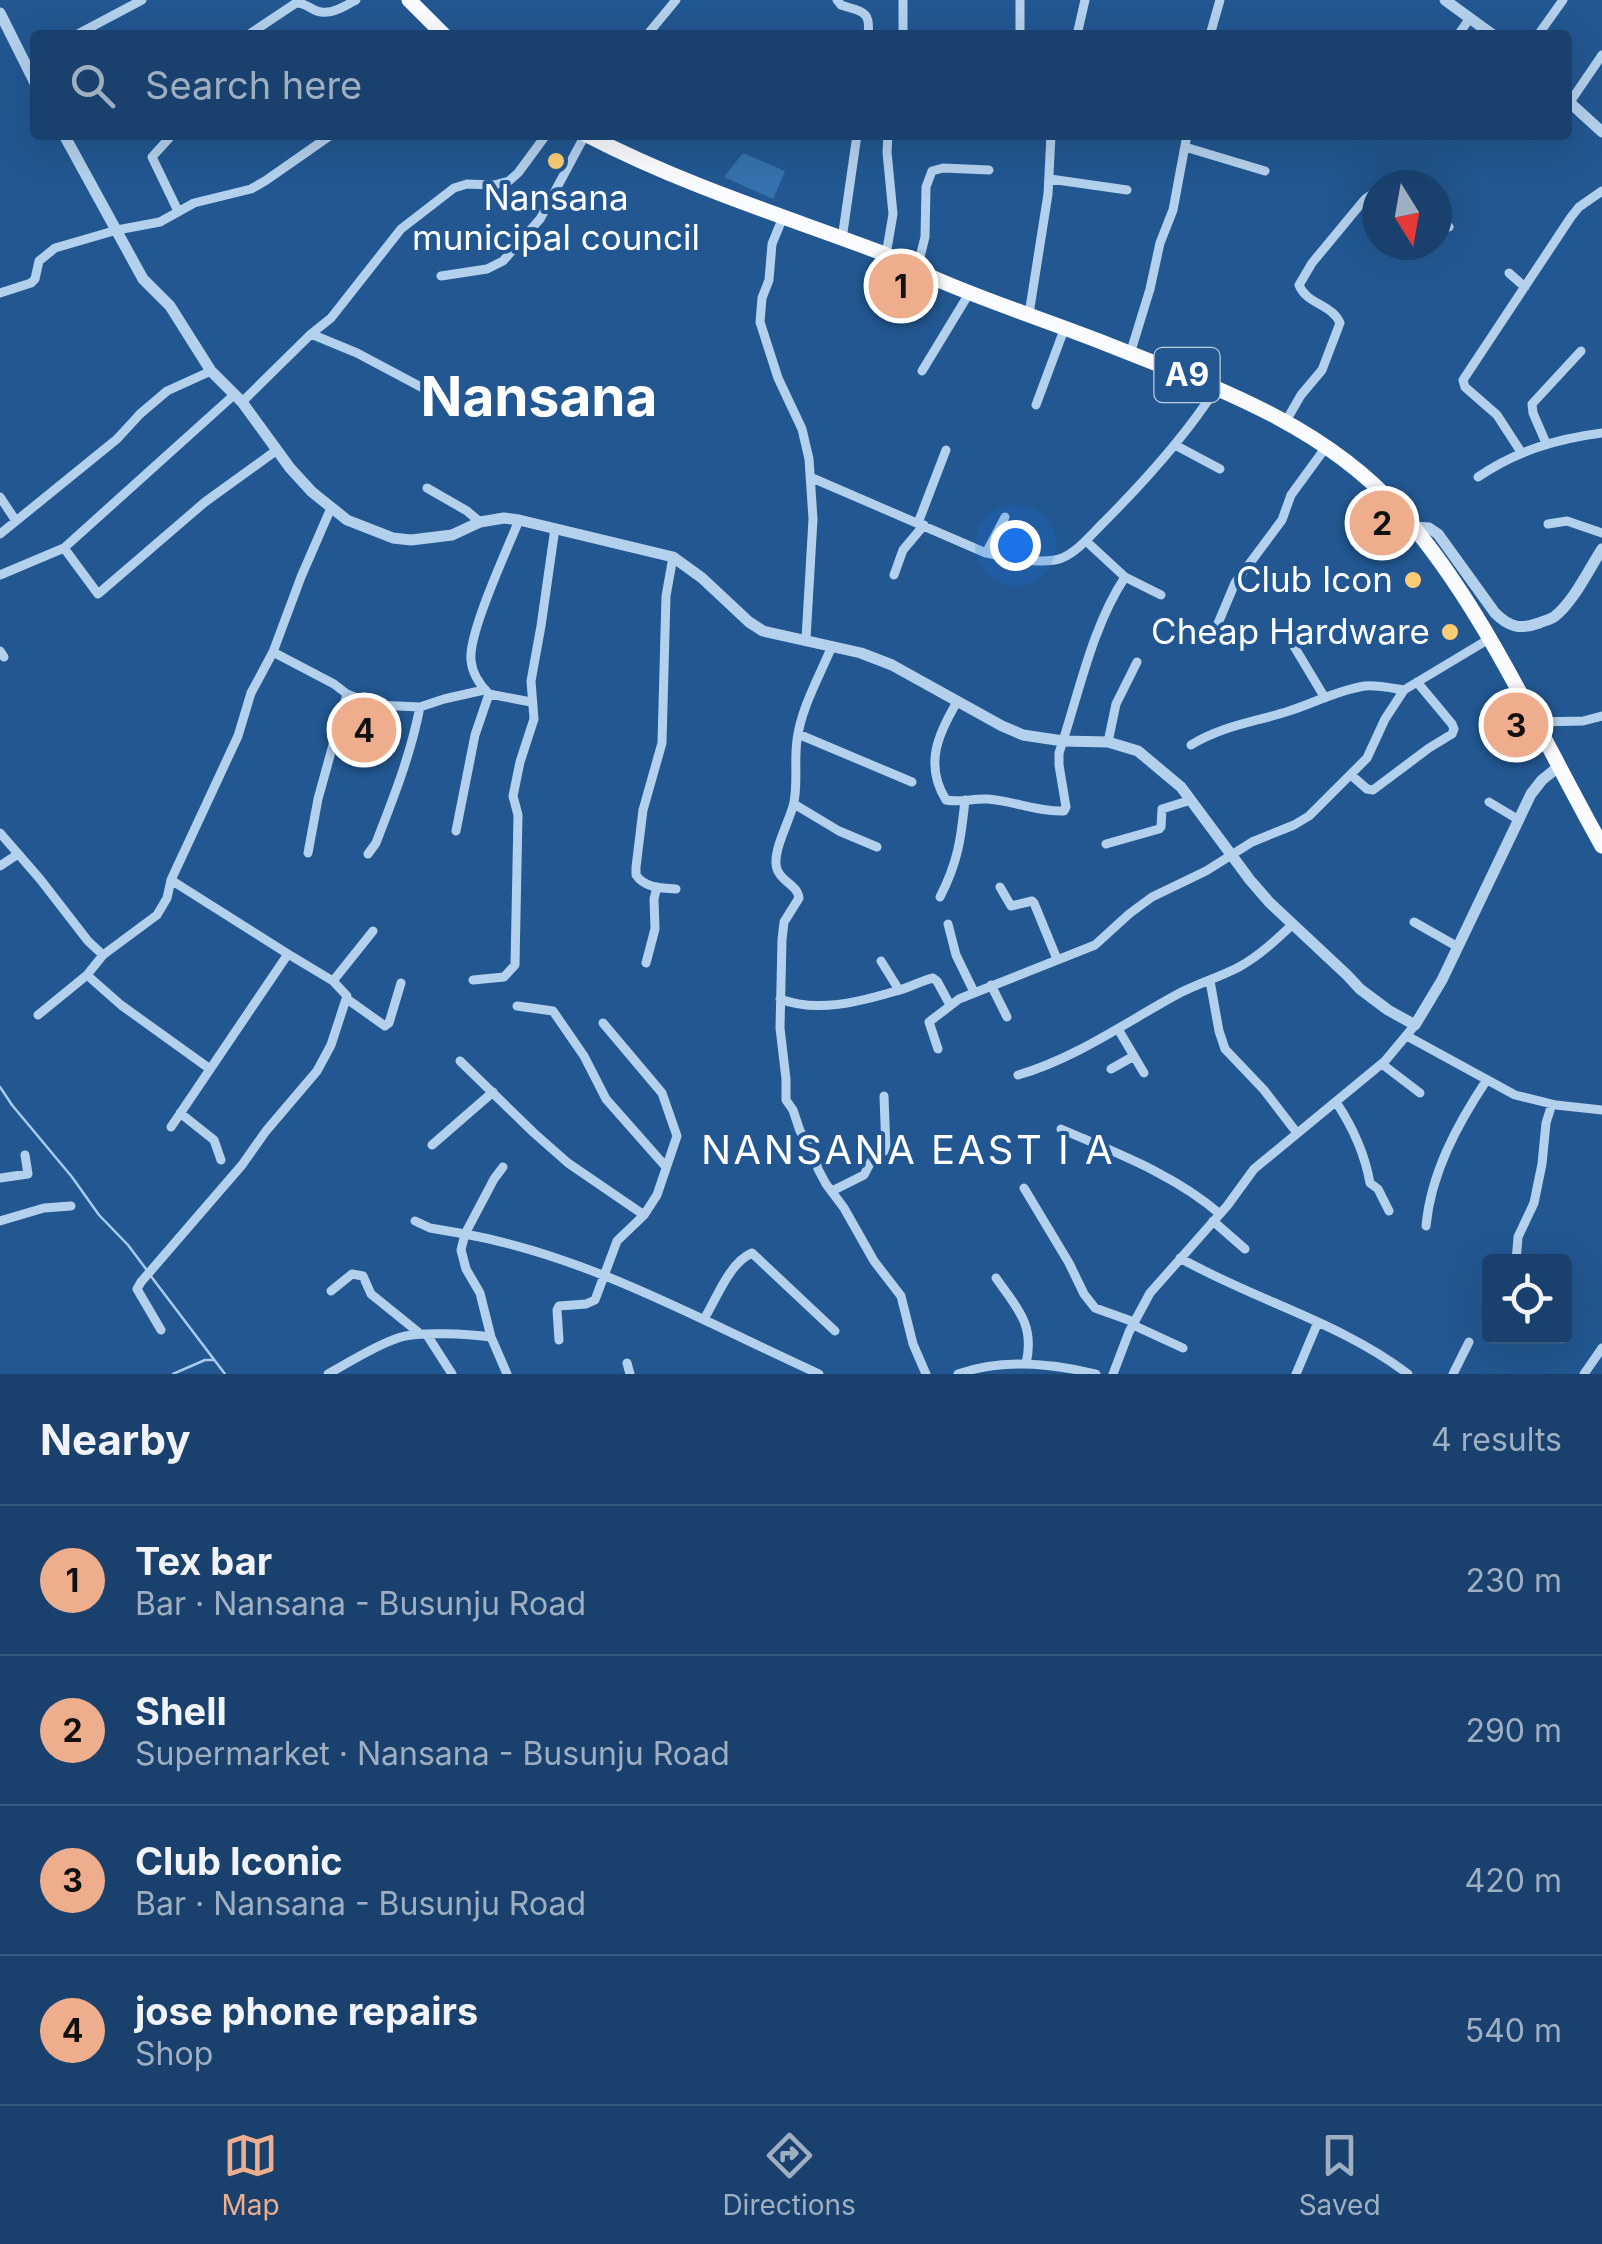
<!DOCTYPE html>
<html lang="en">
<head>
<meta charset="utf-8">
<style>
	body { margin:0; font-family:Inter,sans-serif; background:#234872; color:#f1f3f6 }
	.controls { position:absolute; right:30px; bottom:30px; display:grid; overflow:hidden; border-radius:10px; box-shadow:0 10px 40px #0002 }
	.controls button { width:90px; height:90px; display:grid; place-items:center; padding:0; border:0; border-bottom:2px solid #385a80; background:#1a416d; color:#f1f3f6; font:50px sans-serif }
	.compass { position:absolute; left:1362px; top:170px; width:90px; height:90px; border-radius:50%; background:#1a416d; box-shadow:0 10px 40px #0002; rotate:169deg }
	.you { position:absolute; left:1015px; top:545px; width:35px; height:35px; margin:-25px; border:8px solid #fff; border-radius:50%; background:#1a73e8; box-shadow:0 0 0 15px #1a73e833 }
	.badge { display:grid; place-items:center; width:65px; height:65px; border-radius:50%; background:#eead8d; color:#111; font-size:32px; font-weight:700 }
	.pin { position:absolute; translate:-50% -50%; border:5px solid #fff; box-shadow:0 2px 10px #0006 }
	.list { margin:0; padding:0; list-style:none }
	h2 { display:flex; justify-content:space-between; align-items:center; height:130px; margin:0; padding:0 40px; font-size:42px }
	h2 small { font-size:32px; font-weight:400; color:#9fafc2 }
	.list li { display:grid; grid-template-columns:65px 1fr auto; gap:30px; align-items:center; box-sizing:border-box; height:150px; padding:0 40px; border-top:2px solid #385a80 }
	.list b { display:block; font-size:38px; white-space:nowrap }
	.list p { margin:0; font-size:32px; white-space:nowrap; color:#9fafc2 }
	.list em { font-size:32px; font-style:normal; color:#9fafc2 }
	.icon { flex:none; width:55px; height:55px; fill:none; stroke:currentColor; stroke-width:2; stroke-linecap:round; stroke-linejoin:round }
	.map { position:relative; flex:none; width:1602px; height:1374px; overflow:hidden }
	.search { position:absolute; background:#1a416d; box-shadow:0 10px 40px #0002; left:30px; right:30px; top:30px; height:110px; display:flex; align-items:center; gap:25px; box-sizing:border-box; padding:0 35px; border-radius:10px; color:#9fafc2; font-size:38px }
	.sheet { height:730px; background:#1a416d }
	nav { display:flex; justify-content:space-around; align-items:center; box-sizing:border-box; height:140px; border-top:2px solid #385a80; background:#1a416d; font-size:28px; color:#9fafc2 }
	nav a { display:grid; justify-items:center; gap:5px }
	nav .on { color:#eead8d }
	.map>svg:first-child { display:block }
</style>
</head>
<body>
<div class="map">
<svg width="1602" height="1374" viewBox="0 0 1602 1374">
	<rect width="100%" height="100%" fill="#225791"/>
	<!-- green -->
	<path fill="#3672ae" d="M743,153L785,171L773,199L724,177Z"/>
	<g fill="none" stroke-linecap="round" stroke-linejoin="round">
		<!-- stream -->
		<path stroke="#a7cbed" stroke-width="2.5" d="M0,1087L12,1105L72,1177L99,1215L128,1245L146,1269
			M150,1275L225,1374
			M173,1374L205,1360H214"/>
		<!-- minor -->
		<path stroke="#b3d0ec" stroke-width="9" d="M837,0L841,5C862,12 871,10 868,35
			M903,0V35
			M76,35L142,0
			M248,35L296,3C308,3 311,11 321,12C333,14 347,5 356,0
			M647,35L676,0
			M1020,35V0
			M1077,35L1085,0
			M1210,35L1220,0
			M1458,35L1470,18
			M1538,35L1563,0
			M1570,102L1602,55
			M172,135L152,157L178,211
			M1185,147L1265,171
			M1050,179L1127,190
			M783,217L772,244L769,280L762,298L760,322L778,378L802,429L809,459L813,519L806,639
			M1437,220L1449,227
			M842,239L857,135
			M886,255L893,214L887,152L888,135
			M917,269L925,237L926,187L932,171L943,168L989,170
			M1509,273L1525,287
			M441,276L487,269L503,261L540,219L585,135
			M0,293L31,283L35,279L39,261L55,248L117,230L160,222L194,203L251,189L265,181L331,135
			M1029,314L1048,194L1051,135
			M311,334L357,353L421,387
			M1130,354L1150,289L1160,243L1173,210L1187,135
			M922,371L970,292
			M242,402L311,334L331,318L401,229L454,188L467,184L494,185L509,181L518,173L546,135
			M1036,405L1065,327
			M1286,421L1301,395L1322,370L1340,323C1332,304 1306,304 1299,285L1312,263L1365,199L1377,191
			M1546,443L1533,413L1532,404L1581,351
			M1175,445L1220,469
			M1521,452L1497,415L1465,387L1463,380L1571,217L1579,207L1602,191
			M810,477L986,553C1005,558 1044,565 1062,558C1078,551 1091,535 1103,523C1145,481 1185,437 1217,387
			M1478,477C1516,451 1556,439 1602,433
			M427,488L467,511L480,522
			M0,497L16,521
			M519,520C508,548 468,633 471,660C472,673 480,685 489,694L531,702
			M918,523L946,450
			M1548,524L1567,521L1602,533
			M0,534L117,439L140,414L167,391L211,371
			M64,548L98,594L205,502L277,450
			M986,553L1005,517
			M673,557L666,596L662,743L643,810L636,867V875C645,888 661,888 676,889
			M0,575L64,548L235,394
			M894,575L903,550L924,525
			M1125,577L1161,595
			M1211,640L1235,583L1282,520L1291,495L1326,447
			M1292,643L1325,698
			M832,646C820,675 801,708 797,740C794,761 798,781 794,802C791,819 771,852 777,869C781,882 797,884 799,898L784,922L782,940L780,1028L786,1079V1100L793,1110L800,1131L815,1155L818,1169L826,1184L844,1208L874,1261L901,1296L913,1344L926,1374
			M0,651L4,657
			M273,652L334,684L347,694L375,705L420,707L444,699L484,690
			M957,702C938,734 924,765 946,800C960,803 974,798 988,799C1014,801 1037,812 1064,811L1066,807L1059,765V753C1079,694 1091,629 1125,577L1086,541
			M1536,722L1583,721L1602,716
			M798,734L912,782
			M1108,742L1116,704L1137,662
			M1191,745C1221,726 1255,722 1289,711C1314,703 1338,690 1365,686C1378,685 1391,688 1404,690
			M1351,775L1367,789L1373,790L1429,748L1452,734L1454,729L1452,724L1417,682
			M1489,802L1519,820
			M794,804L839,831L877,847
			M456,831L475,735L489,694
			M0,833L40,879L88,941L103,955L157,915L167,898L171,880L238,736L251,693L273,652L301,577L331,508
			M1106,844L1159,829L1161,827L1162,809L1191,800
			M308,853L318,799L347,694
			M368,854L376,843C394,796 410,757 420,707
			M0,866L18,854
			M1000,887L1011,906L1032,901L1034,903L1057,959
			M940,897C958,862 961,839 965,800
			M1414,922L1458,947
			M948,924L956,955L974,992
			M881,961L899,990
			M646,963L655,929L654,899L657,887
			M87,975L121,1005L210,1069
			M473,980L504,977L515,965L518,815L513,796L520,762L534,719L531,681L541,626L555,528
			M333,981L373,931
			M1210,981L1219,1031L1225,1049L1264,1090L1297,1133
			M991,985L1007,1017
			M347,999L385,1026L389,1023L401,983
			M780,999C817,1013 859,1002 896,991C909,988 920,981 933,978L937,981L950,1005
			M517,1006L553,1011L584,1056L606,1099L666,1167
			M38,1015L87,975L103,955
			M1118,1029L1144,1073
			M1407,1036L1515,1095L1556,1105L1602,1110
			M938,1049L929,1022L959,999L1095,945L1129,914L1152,897L1206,871L1252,842L1294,825L1309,816L1367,758L1385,719L1404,690L1489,639
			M460,1061L534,1133L568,1163L644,1215
			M1382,1064L1420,1093
			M1111,1069L1134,1056
			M1018,1075C1074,1059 1125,1023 1176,995C1196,984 1218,978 1239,967C1259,956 1276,940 1293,924
			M1336,1102C1352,1126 1365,1155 1370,1183L1378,1189L1389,1211
			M180,1113L214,1140L221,1160
			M171,1127L288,954
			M1061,1129C1116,1153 1174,1174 1220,1214
			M432,1145L493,1092
			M0,1178L28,1174L25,1155
			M1024,1188L1069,1263L1084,1294L1095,1308L1134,1322
			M832,1191L864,1175L873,1158L886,1150L884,1096
			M0,1221L44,1208L71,1206
			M415,1221L430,1228L465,1234L494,1179L503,1167
			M1213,1221L1245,1249
			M1426,1226C1431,1173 1457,1125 1486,1081
			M1180,1258C1254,1300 1340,1322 1408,1374
			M1516,1262L1518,1237L1534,1203L1542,1164L1546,1123L1552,1104
			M996,1278C1018,1309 1035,1325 1026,1364
			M331,1291L352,1274L363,1276L371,1294L418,1332
			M704,1319C717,1298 729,1263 752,1253L835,1331
			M1133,1325L1183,1348
			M161,1330L137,1289L141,1282L242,1165L266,1131L317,1071L331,1045L347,996L333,981L288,954L171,880
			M427,1335L452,1374
			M559,1340L557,1310L559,1306L586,1304L595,1300L617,1241L644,1215L657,1195L677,1136L662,1093L603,1023
			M627,1363L630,1374
			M328,1374C350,1362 374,1346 398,1338C417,1331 469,1334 491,1337
			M507,1374L491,1337L480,1293L466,1269L461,1250L465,1234C591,1257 704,1322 819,1374
			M958,1374C1002,1358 1051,1363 1096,1374
			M1113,1374L1129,1332L1150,1293L1227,1206L1254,1169L1385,1061L1415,1025
			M1296,1374L1318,1322
			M1453,1374L1469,1342
			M1584,1374L1602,1348"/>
		<!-- tertiary -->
		<path stroke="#b3d0ec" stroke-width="11" d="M1445,0L1493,35
			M0,13L35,83
			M1567,100L1602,132
			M64,135L143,279L170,306L211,371L242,402L290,468L312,492L347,520L393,538L411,540L452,535L480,522L504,518L519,520L673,557L702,578L749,622L763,631L861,653L892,665L1002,726L1023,735L1063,741L1108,742L1138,751L1181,787L1250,880L1269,902L1347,975L1360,989L1388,1010L1415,1025L1442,980L1531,794L1542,780L1558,767
			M1413,527L1429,528L1438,534L1495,613C1509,627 1520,630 1539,623C1541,622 1553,618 1554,617C1573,603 1589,569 1602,549"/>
		<!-- primary -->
		<path stroke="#f9fbff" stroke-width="15" d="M409,0L444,35
			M587,135C681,184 783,216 882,253C900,260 918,271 936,279C989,302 1045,320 1099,341C1206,384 1320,421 1399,510C1483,604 1540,736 1602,846"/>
	</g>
	<!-- markers -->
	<g fill="#f8cd75" stroke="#225791" stroke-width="4">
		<circle cx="556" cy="161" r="10"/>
		<circle cx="1413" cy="580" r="10"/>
		<circle cx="1450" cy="632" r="10"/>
	</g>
	<g text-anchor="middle" stroke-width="8" stroke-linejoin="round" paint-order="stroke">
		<!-- shield labels -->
		<rect fill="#225791" stroke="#bdcdde" stroke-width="2.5" x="1154.5" y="348" width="65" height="54" rx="8"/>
		<g font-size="32" font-weight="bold" fill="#fff">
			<text x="1187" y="386">A9</text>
		</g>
		<!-- poi labels -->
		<g font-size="35" fill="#fff" stroke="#225791" text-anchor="end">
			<text x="556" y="210" text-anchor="middle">Nansana<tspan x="556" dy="40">municipal council</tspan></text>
			<text x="1393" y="592">Club Icon</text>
			<text x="1430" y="644">Cheap Hardware</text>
		</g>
		<!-- quarter labels -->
		<g font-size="40" letter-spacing="2.5" fill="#fff" stroke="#225791">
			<text x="908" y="1164">NANSANA EAST I A</text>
		</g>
		<!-- town labels -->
		<g font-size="55" font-weight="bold" fill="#fff" stroke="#225791">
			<text x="539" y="416">Nansana</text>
		</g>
	</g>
</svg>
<div class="controls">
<button><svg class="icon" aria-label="locate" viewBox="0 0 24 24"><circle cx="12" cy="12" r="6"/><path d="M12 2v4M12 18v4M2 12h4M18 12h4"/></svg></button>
</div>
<svg class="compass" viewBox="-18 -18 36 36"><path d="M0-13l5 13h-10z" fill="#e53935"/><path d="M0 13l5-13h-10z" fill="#9fafc2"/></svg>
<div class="you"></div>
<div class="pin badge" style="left:901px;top:286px">1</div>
<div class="pin badge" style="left:1382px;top:523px">2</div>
<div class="pin badge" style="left:1516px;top:725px">3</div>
<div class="pin badge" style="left:364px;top:730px">4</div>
<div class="search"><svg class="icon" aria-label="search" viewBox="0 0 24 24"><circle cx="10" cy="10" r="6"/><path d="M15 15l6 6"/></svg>Search here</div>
</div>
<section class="sheet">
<h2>Nearby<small>4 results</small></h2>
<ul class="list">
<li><span class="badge">1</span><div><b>Tex bar</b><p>Bar · Nansana - Busunju Road</p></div><em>230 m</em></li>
<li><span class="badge">2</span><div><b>Shell</b><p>Supermarket · Nansana - Busunju Road</p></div><em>290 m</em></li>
<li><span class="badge">3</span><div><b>Club Iconic</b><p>Bar · Nansana - Busunju Road</p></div><em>420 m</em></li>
<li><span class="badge">4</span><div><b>jose phone repairs</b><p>Shop</p></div><em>540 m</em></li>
</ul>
</section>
<nav>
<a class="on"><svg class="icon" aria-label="map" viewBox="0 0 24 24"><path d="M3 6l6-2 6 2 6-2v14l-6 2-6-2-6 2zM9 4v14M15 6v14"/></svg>Map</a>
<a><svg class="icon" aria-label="directions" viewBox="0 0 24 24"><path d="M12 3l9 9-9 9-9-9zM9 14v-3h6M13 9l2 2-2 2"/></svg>Directions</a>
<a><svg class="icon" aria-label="saved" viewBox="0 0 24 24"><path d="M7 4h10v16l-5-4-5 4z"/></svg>Saved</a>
</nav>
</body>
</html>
